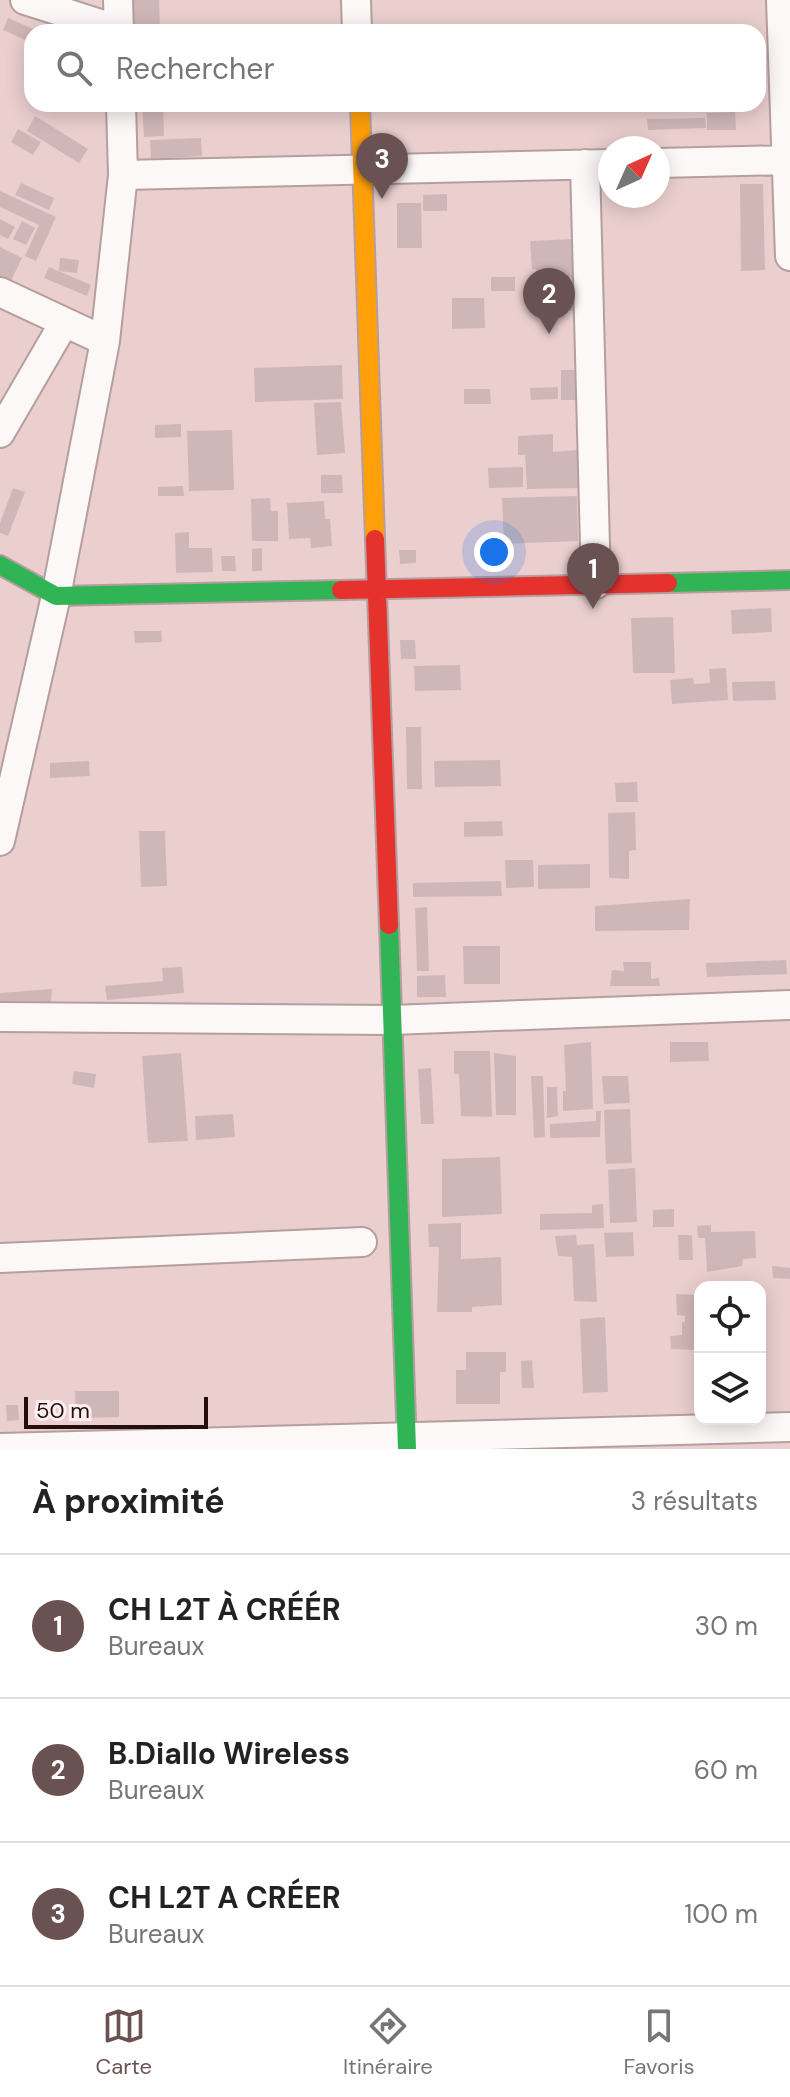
<!DOCTYPE html>
<html lang="fr">
<head>
<meta charset="utf-8">
<style>
	body { margin:0; font-family:"DM Sans",sans-serif; background:#f6f6f6; color:#222 }
	.controls { position:absolute; right:24px; bottom:24px; display:grid; overflow:hidden; border-radius:16px; box-shadow:0 4px 20px #0003 }
	.controls button { width:72px; height:72px; display:grid; place-items:center; padding:0; border:0; border-bottom:2px solid #e0e0e0; background:#fff; color:#222; font:40px sans-serif }
	.compass { position:absolute; left:598px; top:136px; width:72px; height:72px; border-radius:50%; background:#fff; box-shadow:0 4px 20px #0003; rotate:45deg }
	.scale { position:absolute; left:24px; bottom:20px; width:184px; box-sizing:border-box; padding-left:8px; border:4px solid #250e0f; border-top:0; font-size:22px; line-height:28px; white-space:nowrap; color:#250e0f; -webkit-text-stroke:6px #fdefef; paint-order:stroke }
	.you { position:absolute; left:494px; top:552px; width:28px; height:28px; margin:-20px; border:6px solid #fff; border-radius:50%; background:#1a73e8; box-shadow:0 0 0 12px #1a73e833 }
	.badge { display:grid; place-items:center; width:52px; height:52px; border-radius:50%; background:#6a5252; color:#fff; font-size:26px; font-weight:700 }
	.pin { position:absolute; translate:-50% -66px; filter:drop-shadow(0 2px 4px #0008) }
	.pin::after { content:''; position:absolute; top:42px; width:28px; height:24px; background:inherit; clip-path:polygon(0 0,100% 0,50% 100%) }
	.list { margin:0; padding:0; list-style:none }
	h2 { display:flex; justify-content:space-between; align-items:center; height:104px; margin:0; padding:0 32px; font-size:34px }
	h2 small { font-size:26px; font-weight:400; color:#767676 }
	.list li { display:grid; grid-template-columns:52px 1fr auto; gap:24px; align-items:center; box-sizing:border-box; height:144px; padding:0 32px; border-top:2px solid #e0e0e0 }
	.list b { display:block; font-size:30px; white-space:nowrap }
	.list p { margin:0; font-size:26px; white-space:nowrap; color:#767676 }
	.list em { font-size:26px; font-style:normal; color:#767676 }
	.icon { flex:none; width:44px; height:44px; fill:none; stroke:currentColor; stroke-width:2; stroke-linecap:round; stroke-linejoin:round }
	.map { position:relative; flex:none; width:790px; height:1449px; overflow:hidden }
	.search { position:absolute; background:#fff; box-shadow:0 4px 20px #0003; left:24px; right:24px; top:24px; height:88px; display:flex; align-items:center; gap:20px; box-sizing:border-box; padding:0 28px; border-radius:24px; color:#767676; font-size:30px }
	.sheet { height:536px; background:#fff }
	nav { display:flex; justify-content:space-around; align-items:center; box-sizing:border-box; height:112px; border-top:2px solid #e0e0e0; background:#fff; font-size:22px; color:#767676 }
	nav a { display:grid; justify-items:center; gap:4px }
	nav .on { color:#6a5252 }
	.map>svg:first-child { display:block }
</style>
</head>
<body>
<div class="map">
<svg width="790" height="1449" viewBox="0 0 790 1449">
	<rect width="100%" height="100%" fill="#ebcfcf"/>
	<!-- building -->
	<path fill="#d0b7b7" d="M133,0H159L160,32H134Z
		M8,18L40,32H32V43L3,30Z
		M142,104H163L164,136L144,137Z
		M735,112L736,130H707V113Z
		M35,116L88,149L79,163L27,131Z
		M705,118L706,128L648,130L647,119Z
		M18,129L41,142L33,155L11,142Z
		M201,138L202,156L151,159L150,140Z
		M21,183L54,198L49,210L15,195Z
		M740,184H763L765,270L741,271Z
		M0,191L56,217L36,261L25,256L39,225L0,207Z
		M447,194V211H423V195Z
		M397,203H421L422,248H397Z
		M0,219L15,227L8,239L0,235Z
		M22,221L35,228L26,245L13,239Z
		M573,239L575,278L536,279V269H532L530,241Z
		M0,247L22,258L9,285L0,280Z
		M60,258L79,260L77,273L59,271Z
		M49,267L91,285L87,296L44,278Z
		M491,277H515V291H491Z
		M581,288L582,310L543,312L542,289Z
		M452,298H484L485,328L452,329Z
		M342,365L343,399L255,402L254,368Z
		M561,370H582L583,400H561Z
		M558,387V399L531,400L530,388Z
		M464,389H490L491,404H464Z
		M341,402L345,453L317,455L314,403Z
		M181,424V437L155,438V425Z
		M232,430L234,490L189,491L187,431Z
		M553,434V452L578,450L579,488L527,489L525,455H518V436Z
		M523,467V487L489,488L488,468Z
		M321,475H342L343,493H321Z
		M183,486L184,496H158V487Z
		M13,488L25,492L8,536L0,533V523Z
		M577,496L578,541L504,544L502,498Z
		M270,498L271,511H278V541H252L251,499Z
		M324,501L325,519H330L332,546L311,548L310,538L289,539L287,503Z
		M189,532V548H212L213,572L176,573L175,533Z
		M262,548V571H252V549Z
		M399,550H416V563L400,564Z
		M221,556H235L236,571H222Z
		M771,608L772,632L732,634L731,610Z
		M673,617L675,673H633L631,618Z
		M134,631H161L162,642L135,643Z
		M400,640H415L416,659H401Z
		M460,665L461,690L415,691L414,666Z
		M726,668L728,700L672,704L670,680L693,678L694,684L710,683L709,669Z
		M775,681L776,700L733,701L732,682Z
		M406,727H421L422,789H407Z
		M500,760L501,786L435,787L434,761Z
		M89,761L90,776L50,778V763Z
		M637,782L638,802H616L615,783Z
		M635,812L636,850L629,851V879L609,878L608,813Z
		M502,821L503,836L464,837V822Z
		M139,831H165L167,886L141,887Z
		M505,860H533L534,887L506,888Z
		M590,864V888L538,889V865Z
		M501,881L502,896L413,897V883Z
		M690,899L689,930L595,931V906Z
		M427,907L429,971H417L415,908Z
		M463,946H500V984H464Z
		M786,960L787,974L707,977L706,963Z
		M623,962H651V979L659,978L660,986H610L612,970L624,971Z
		M182,967L184,993L107,1000L105,986L163,981L162,968Z
		M445,975L446,997H417V976Z
		M52,989L51,1004L0,1005V993Z
		M591,1042L593,1109L563,1111V1091H566L564,1045Z
		M670,1042H708L709,1061L670,1062Z
		M454,1051H490L492,1117L461,1116L459,1074H454Z
		M181,1053L188,1141L148,1143L142,1056Z
		M494,1053L516,1056V1115H496Z
		M431,1068L434,1124H421L418,1069Z
		M74,1071L96,1074L94,1088L72,1084Z
		M531,1076H543L545,1137L534,1138Z
		M602,1076H628L630,1103L604,1104Z
		M547,1087H557L558,1116L547,1118Z
		M630,1109L632,1163L606,1164L604,1110Z
		M596,1111H601L600,1137L550,1138V1124L596,1121Z
		M233,1114L235,1137L196,1140L195,1116Z
		M500,1157L502,1214L442,1217V1159Z
		M635,1168L637,1222L610,1223L608,1170Z
		M603,1204L604,1228L540,1230V1214L592,1213V1205Z
		M674,1209V1227H653V1210Z
		M461,1223V1259L501,1257L502,1305L472,1307V1312H437L439,1247H429L428,1224Z
		M711,1225V1232L755,1231L756,1258L743,1259L742,1266L707,1272L705,1238H698L697,1226Z
		M633,1232L634,1256L606,1257L604,1233Z
		M576,1235L577,1245L594,1244L597,1302L574,1301L572,1257L558,1256L555,1236Z
		M678,1235H692L693,1260H679Z
		M772,1266L790,1268V1279L773,1278Z
		M676,1294L698,1295L700,1323H697L698,1350L671,1349L670,1336L682,1335V1322H685V1316L677,1315Z
		M605,1317L608,1392L583,1393L580,1319Z
		M466,1352H506V1372H500V1404H456V1370H466Z
		M532,1360L534,1388H522L521,1361Z
		M75,1391H119V1417L76,1418Z
		M6,1405H18L19,1420L7,1421Z"/>
	<g fill="none" stroke-linecap="round" stroke-linejoin="round">
		<!-- street casing -->
		<g stroke="#b59e9e" stroke-width="32">
			<path id="street" d="M25,0L119,30
				M118,0L119,32
				M356,0L357,32
				M781,0L790,256
				M658,163L790,160
				M585,164L596,584
				M123,175L610,164
				M0,292L105,341
				M0,433L64,323
				M0,841L56,596L105,341L123,175L121,104
				M0,1017L392,1020L790,1005
				M0,1258L362,1242
				M0,1448L790,1427"/>
		</g>
		<!-- fast casing -->
		<g stroke="#b59e9e" stroke-width="22">
			<path id="fast" d="M0,565L56,596L341,590
				M668,583L790,580
				M389,925L407,1449"/>
		</g>
		<!-- slow casing -->
		<g stroke="#b59e9e" stroke-width="22">
			<path id="slow" d="M360,104L375,539"/>
		</g>
		<!-- jam casing -->
		<g stroke="#b59e9e" stroke-width="22">
			<path id="jam" d="M375,539L389,925
				M341,590L668,583"/>
		</g>
		<!-- street -->
		<use href="#street" stroke="#fcf8f8" stroke-width="28"/>
		<!-- fast -->
		<use href="#fast" stroke="#30b455" stroke-width="18"/>
		<!-- slow -->
		<use href="#slow" stroke="#ff9f0a" stroke-width="18"/>
		<!-- jam -->
		<use href="#jam" stroke="#e5322d" stroke-width="18"/>
	</g>
</svg>
<div class="controls">
<button><svg class="icon" aria-label="locate" viewBox="0 0 24 24"><circle cx="12" cy="12" r="6"/><path d="M12 2v4M12 18v4M2 12h4M18 12h4"/></svg></button>
<button><svg class="icon" aria-label="layers" viewBox="0 0 24 24"><path d="M12 4l9 5-9 5-9-5zM3 14l9 5 9-5"/></svg></button>
</div>
<svg class="compass" viewBox="-18 -18 36 36"><path d="M0-13l5 13h-10z" fill="#e53935"/><path d="M0 13l5-13h-10z" fill="#767676"/></svg>
<div class="scale">50 m</div>
<div class="you"></div>
<div class="pin badge" style="left:593px;top:609px">1</div>
<div class="pin badge" style="left:549px;top:334px">2</div>
<div class="pin badge" style="left:382px;top:199px">3</div>
<div class="search"><svg class="icon" aria-label="search" viewBox="0 0 24 24"><circle cx="10" cy="10" r="6"/><path d="M15 15l6 6"/></svg>Rechercher</div>
</div>
<section class="sheet">
<h2>À proximité<small>3 résultats</small></h2>
<ul class="list">
<li><span class="badge">1</span><div><b>CH L2T À CRÉÉR</b><p>Bureaux</p></div><em>30 m</em></li>
<li><span class="badge">2</span><div><b>B.Diallo Wireless</b><p>Bureaux</p></div><em>60 m</em></li>
<li><span class="badge">3</span><div><b>CH L2T A CRÉER</b><p>Bureaux</p></div><em>100 m</em></li>
</ul>
</section>
<nav>
<a class="on"><svg class="icon" aria-label="map" viewBox="0 0 24 24"><path d="M3 6l6-2 6 2 6-2v14l-6 2-6-2-6 2zM9 4v14M15 6v14"/></svg>Carte</a>
<a><svg class="icon" aria-label="directions" viewBox="0 0 24 24"><path d="M12 3l9 9-9 9-9-9zM9 14v-3h6M13 9l2 2-2 2"/></svg>Itinéraire</a>
<a><svg class="icon" aria-label="saved" viewBox="0 0 24 24"><path d="M7 4h10v16l-5-4-5 4z"/></svg>Favoris</a>
</nav>
</body>
</html>
